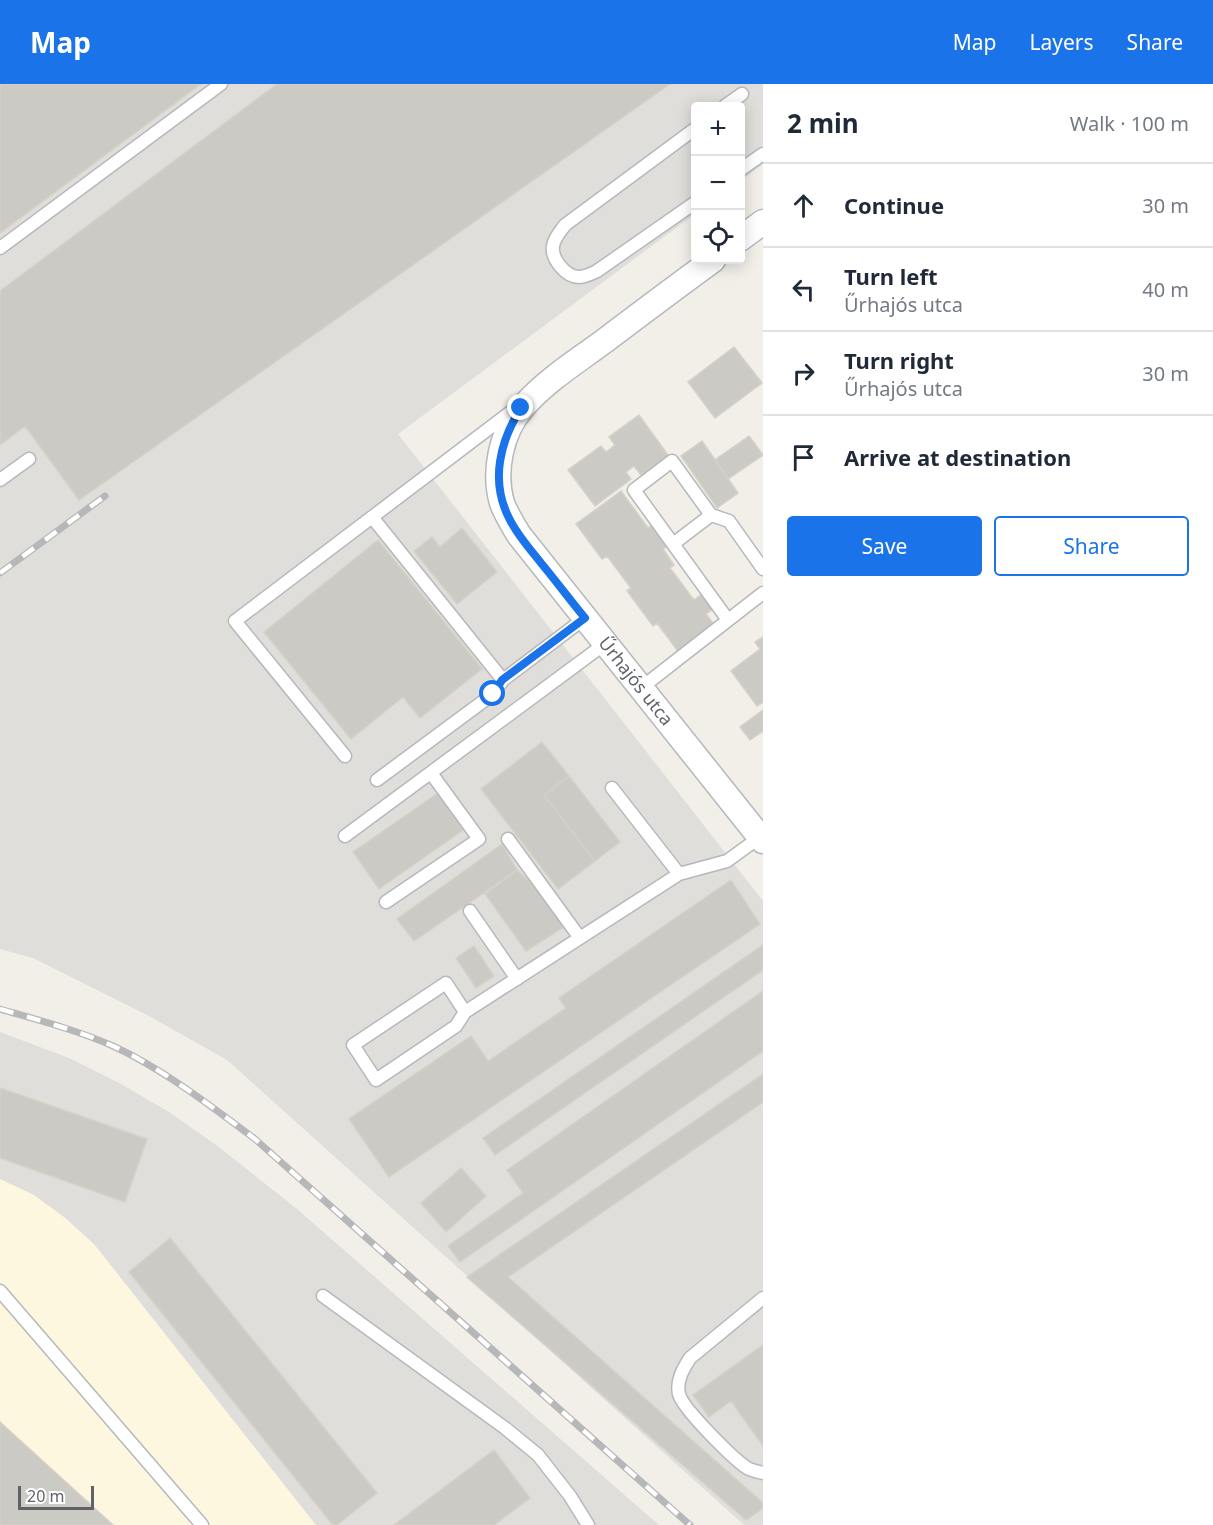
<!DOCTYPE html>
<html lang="en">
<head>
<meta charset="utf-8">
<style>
	body { margin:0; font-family:"Noto Sans",sans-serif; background:#f6f6f7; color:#1f2937 }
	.controls { position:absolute; right:18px; top:18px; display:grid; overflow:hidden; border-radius:6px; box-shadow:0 3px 15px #0003 }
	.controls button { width:54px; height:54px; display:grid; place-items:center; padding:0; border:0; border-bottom:2px solid #e0e1e3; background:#fff; color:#1f2937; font:30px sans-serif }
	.scale { position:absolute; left:18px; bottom:15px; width:76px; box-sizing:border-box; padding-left:6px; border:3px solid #5f6368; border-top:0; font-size:16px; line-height:21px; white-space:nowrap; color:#5f6368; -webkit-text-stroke:4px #fff; paint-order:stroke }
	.stop { position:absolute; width:18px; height:18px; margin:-14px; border:4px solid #1a73e8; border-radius:50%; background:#fff }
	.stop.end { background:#1a73e8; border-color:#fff; box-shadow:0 2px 6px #0008 }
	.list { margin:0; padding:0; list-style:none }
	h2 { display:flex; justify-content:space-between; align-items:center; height:78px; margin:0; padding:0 24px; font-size:26px }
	h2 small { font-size:20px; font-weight:400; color:#747a83 }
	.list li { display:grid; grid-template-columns:39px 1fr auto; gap:18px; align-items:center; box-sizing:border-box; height:84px; padding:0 24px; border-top:2px solid #e0e1e3 }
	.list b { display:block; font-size:22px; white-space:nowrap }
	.list p { margin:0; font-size:20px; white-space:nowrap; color:#747a83 }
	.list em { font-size:20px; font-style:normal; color:#747a83 }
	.actions { display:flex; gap:12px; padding:18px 24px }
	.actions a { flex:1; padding:14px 0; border:2px solid #1a73e8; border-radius:6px; text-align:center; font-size:21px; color:#1a73e8 }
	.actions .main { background:#1a73e8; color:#fff }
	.icon { flex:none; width:33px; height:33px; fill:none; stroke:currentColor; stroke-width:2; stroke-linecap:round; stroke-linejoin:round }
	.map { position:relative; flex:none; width:763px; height:1441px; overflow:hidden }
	header { display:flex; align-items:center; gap:36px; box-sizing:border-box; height:84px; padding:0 30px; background:#1a73e8; color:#fff }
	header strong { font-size:28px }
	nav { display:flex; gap:33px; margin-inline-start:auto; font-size:21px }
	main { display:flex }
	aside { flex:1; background:#fff }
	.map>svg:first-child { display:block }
</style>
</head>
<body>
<header>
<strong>Map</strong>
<nav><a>Map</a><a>Layers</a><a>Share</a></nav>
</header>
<main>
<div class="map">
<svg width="763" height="1441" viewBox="0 0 763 1441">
	<rect width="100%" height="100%" fill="#f1efe8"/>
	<!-- commercial -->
	<path fill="#fef7e0" d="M0,1095L34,1111L64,1133L94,1160L316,1441H0Z"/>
	<!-- industrial -->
	<path fill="#e0deda" d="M0,0H763V80L741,97L740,22H696L695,130L398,350L763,817V1441H744L227,976L151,933L33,874L0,865Z
		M0,948L69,974L121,1000L169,1028L216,1061L297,1125L659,1441H316L94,1160L64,1133L34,1111L0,1095Z"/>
	<!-- building -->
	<path fill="#cccac5" stroke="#d6d1c6" stroke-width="1.5" d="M0,0H201L0,149Z
		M277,0H670L79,416L25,342L0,361V207Z
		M734,263L762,299L715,334L688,298Z
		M639,331L668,371L641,391L634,382L626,388L631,395L595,422L568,386L601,362L606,368L615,361L609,353Z
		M749,352L763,371L728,395L715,376Z
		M702,357L738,409L717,424L681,372Z
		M621,407L648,444L653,440L669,461L663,465L674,481L670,484L694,516L702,510L713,525L706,530L716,543L680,570L657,539L653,542L627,507L631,504L607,472L602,475L576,440Z
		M462,444L497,488L457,520L414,467L432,453L440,463Z
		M378,456L482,585L420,634L403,613L351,655L264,548Z
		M763,553V618L757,622L731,587L760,565L755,558Z
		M763,626V647L750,656L740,643Z
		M542,658L569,692L544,711L595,777L558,805L481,705Z
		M569,692L620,758L595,777L544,711Z
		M438,709L463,746L379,805L353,768Z
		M502,760L517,786L414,857L397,835Z
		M517,786L541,808L564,843L526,867L485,810Z
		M731,796L760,840L389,1093L349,1035L471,952L488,977L566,924L559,914Z
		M763,861V886L495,1071L483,1054Z
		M474,862L494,892L476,904L456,874Z
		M763,907V967L460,1178L448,1162L523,1109L507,1086Z
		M763,990V1018L508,1193L763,1419V1424L746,1436L467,1193Z
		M0,1004L147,1055L125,1118L0,1074Z
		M461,1084L486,1112L446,1148L421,1119Z
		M170,1154L377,1409L337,1441H333L129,1188Z
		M763,1261V1362L731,1317L709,1333L693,1311Z
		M0,1338L113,1441H0Z
		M494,1366L530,1414L494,1441H394Z"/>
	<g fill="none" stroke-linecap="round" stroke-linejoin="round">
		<!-- service casing -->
		<g stroke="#b5b8bc" stroke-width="15">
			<path id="service" d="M725,22L742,10
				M696,44L565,141C560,148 554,154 553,162C551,175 566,193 579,193C585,193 591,190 597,187L696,118
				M740,86L763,70
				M0,164L221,0
				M0,396L29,375
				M372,433L503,596
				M673,460L711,431
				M728,536L634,406L672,377L711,431L729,437L763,485
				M641,604L763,509
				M345,672L235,537L512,327
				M377,696L493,610L503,596L585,534
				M612,704L679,790
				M345,752L606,559
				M508,755L580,854
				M386,818L479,755L431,689
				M470,827L517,895
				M465,928L446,899L353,961L376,996L456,942L465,928L679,790L727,777L760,753
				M0,1207L202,1441
				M323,1212L505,1344L538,1371L570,1412L588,1441
				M763,1214L690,1274C683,1285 676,1297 679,1310C682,1324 736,1378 749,1385C754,1387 758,1388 763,1389"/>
		</g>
		<!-- minor casing -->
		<g stroke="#b5b8bc" stroke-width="27">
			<g id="minor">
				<path d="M740,155L763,138"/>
				<path id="s1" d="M713,176C676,203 640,230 603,258C576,278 544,298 522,324C501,348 493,388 502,419C506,430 513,441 519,451L763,757"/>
			</g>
		</g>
		<!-- service -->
		<use href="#service" stroke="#fff" stroke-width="12"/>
		<!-- minor -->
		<use href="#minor" stroke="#fff" stroke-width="24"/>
		<!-- rail casing -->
		<g stroke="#b6b7b8" stroke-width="7">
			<path id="rail" d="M0,489L105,412
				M0,925C38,936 77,946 113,962C163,985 211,1022 255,1055L690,1441"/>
		</g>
		<!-- rail -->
		<use href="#rail" stroke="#fff" stroke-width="4.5" stroke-dasharray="14" stroke-linecap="butt"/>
	</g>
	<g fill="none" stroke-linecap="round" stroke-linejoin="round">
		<!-- route -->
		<path stroke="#1a73e8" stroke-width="8" d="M493,610L502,596L585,534C570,516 556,497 541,479C530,465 517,451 509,434C490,397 500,357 521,324"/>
	</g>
	<g text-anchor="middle" stroke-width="6" stroke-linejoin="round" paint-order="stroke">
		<!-- street labels -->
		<g font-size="18" fill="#5f6368" stroke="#fff">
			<text dy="6" stroke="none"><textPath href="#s1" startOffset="566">Űrhajós utca</textPath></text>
		</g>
	</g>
</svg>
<div class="controls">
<button>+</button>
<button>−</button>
<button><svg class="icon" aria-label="locate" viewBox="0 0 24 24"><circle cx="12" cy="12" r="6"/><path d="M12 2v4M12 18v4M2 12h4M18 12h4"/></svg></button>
</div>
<div class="scale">20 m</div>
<div class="stop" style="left:493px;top:610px"></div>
<div class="stop end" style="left:521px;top:324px"></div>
</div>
<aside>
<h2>2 min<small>Walk · 100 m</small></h2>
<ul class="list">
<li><svg class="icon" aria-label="ahead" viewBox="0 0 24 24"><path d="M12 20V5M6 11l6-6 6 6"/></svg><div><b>Continue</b></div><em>30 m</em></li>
<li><svg class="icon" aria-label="left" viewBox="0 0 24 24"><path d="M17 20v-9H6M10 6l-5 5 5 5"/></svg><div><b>Turn left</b><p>Űrhajós utca</p></div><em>40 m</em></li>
<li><svg class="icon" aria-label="right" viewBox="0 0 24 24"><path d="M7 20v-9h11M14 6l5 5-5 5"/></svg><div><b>Turn right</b><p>Űrhajós utca</p></div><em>30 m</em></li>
<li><svg class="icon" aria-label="arrive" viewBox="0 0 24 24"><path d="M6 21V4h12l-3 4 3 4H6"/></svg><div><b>Arrive at destination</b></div></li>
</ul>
<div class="actions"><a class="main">Save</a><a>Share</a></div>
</aside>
</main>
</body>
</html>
